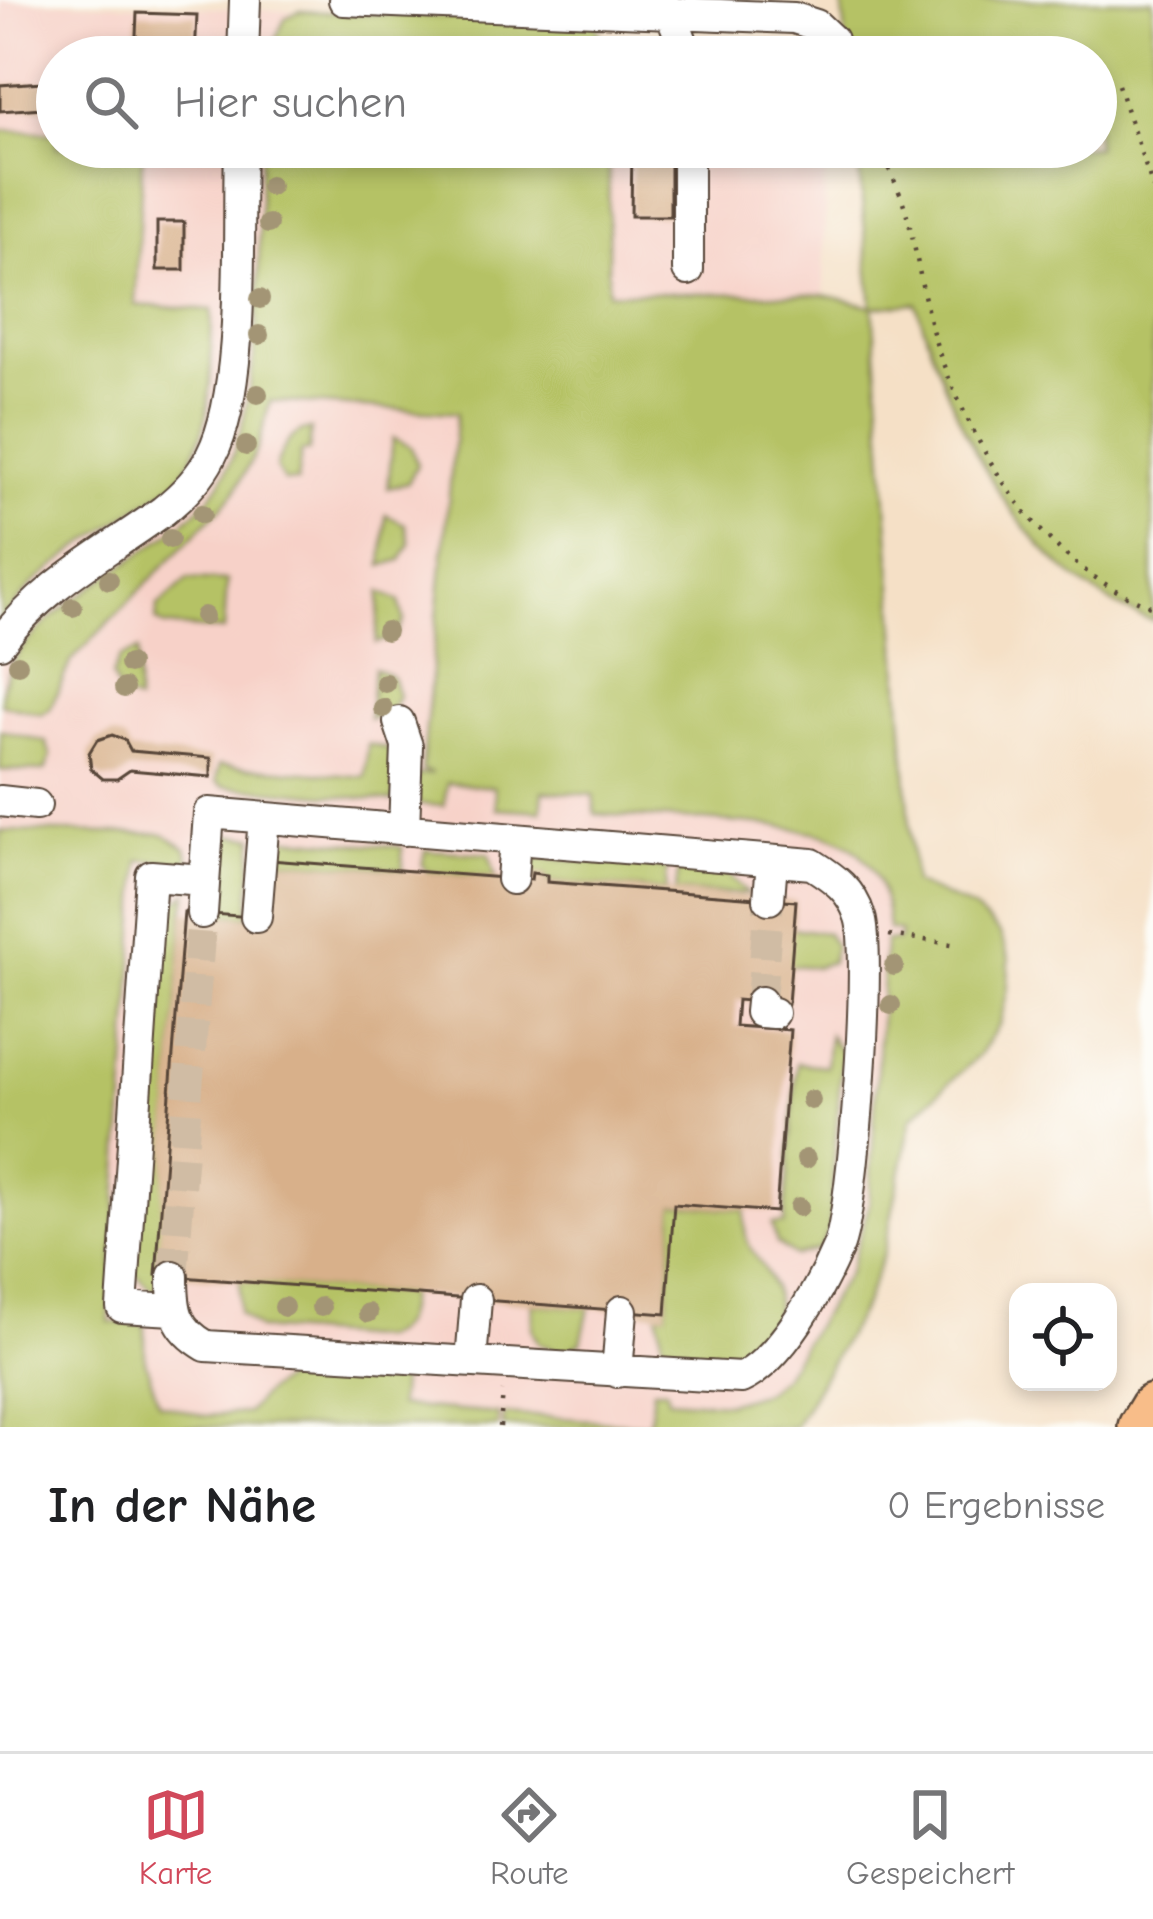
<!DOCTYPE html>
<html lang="de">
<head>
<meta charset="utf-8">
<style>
	body { margin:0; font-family:"Comic Neue",sans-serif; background:#f2f2f2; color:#202124 }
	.controls { position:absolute; right:36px; bottom:36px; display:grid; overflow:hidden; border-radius:24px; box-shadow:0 6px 18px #0003 }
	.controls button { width:108px; height:108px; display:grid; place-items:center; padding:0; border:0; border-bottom:3px solid #e0e0e0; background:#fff; color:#202124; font:60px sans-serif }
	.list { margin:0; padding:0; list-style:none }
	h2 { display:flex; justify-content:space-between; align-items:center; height:156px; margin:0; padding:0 48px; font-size:51px }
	h2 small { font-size:39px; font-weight:400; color:#757577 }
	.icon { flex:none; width:66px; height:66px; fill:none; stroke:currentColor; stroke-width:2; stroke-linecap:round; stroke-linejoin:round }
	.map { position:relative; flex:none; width:1153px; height:1427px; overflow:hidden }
	.search { position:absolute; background:#fff; box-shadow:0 6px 18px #0003; left:36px; right:36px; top:36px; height:132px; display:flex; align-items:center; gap:30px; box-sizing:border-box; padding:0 42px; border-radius:66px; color:#757577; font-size:45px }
	.sheet { height:324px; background:#fff }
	nav { display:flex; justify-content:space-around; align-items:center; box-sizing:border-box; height:168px; border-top:3px solid #e0e0e0; background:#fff; font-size:33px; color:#757577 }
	nav a { display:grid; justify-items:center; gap:6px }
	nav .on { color:#d1495b }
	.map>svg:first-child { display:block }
</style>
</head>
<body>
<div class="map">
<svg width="1153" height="1427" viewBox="0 0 1153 1427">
	<rect width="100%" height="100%" fill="#fdfcf7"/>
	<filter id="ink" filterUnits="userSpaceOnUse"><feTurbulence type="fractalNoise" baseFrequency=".00833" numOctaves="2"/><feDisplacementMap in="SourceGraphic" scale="24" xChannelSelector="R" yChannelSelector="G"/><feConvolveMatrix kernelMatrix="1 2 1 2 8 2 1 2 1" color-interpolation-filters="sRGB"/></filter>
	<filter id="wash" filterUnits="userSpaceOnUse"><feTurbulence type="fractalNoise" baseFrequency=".004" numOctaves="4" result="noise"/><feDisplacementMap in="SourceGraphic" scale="48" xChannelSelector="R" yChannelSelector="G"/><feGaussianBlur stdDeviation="2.7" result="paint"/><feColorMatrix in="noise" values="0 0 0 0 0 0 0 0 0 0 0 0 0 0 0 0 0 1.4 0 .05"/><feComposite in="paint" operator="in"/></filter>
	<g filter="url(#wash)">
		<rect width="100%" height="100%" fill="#f5e0c6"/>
		<!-- built -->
		<path fill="#f7d1c8" d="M0,0L595,23L610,56L680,57H57V133L0,130Z
			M143,147H825L824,294L873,306L914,883L975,910L1000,934L1009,959L1008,989L1000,1023L979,1055L912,1117L884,1252L864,1305L794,1427H0V621L34,583L80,547L176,482L135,306Z"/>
		<!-- green -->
		<path fill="#b5c265" stroke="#787642" stroke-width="3" d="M842,0H1153V621C1020,575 955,429 916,303L873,307L914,883L975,910L1000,934L1009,959L1008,989L1000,1023L979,1055L912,1117L884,1252L864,1305L794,1427H503L504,1414L649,1424L653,1389H666L668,1399L727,1403L764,1392L783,1376L849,1271L869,1205L885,941L899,940L900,931L888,929C885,893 878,862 844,842C805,820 648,819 595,814L594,795L543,791L541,811L496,808L494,787L447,783L444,806L416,804L417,775L432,774L422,770L457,413L270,401L258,447L233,495L71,661L50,709L42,714L1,704C0,611 179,553 220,483C267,402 257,241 261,147H609L608,292L824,295L872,306L857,147H1096V57H848Z
			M300,11L595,23L610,57H268L285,18Z
			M0,130L57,133V147H143L135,305L212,310C210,374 217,431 176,482L80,547L34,583L0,621Z
			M311,429L309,451L301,452L297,482L284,481L276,468C281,450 291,431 311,429Z
			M393,438L411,447L417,465L408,483L388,488Z
			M386,515L405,524L410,543L401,560L382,566Z
			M188,579L227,581L224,631L165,626L156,620L158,606Z
			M381,592L399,601L404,620L395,637L376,643Z
			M138,651L137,702L119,694L112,676L120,658Z
			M374,668L392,677L398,696L389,713L369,719Z
			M0,730L46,742L51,756L45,771L0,770Z
			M368,744L394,750V801L222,786L216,781L219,765L365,777Z
			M0,831L164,834L186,848L190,863L140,860L109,1322L145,1325V1361L159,1403L204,1416L247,1413C291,1355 326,1373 391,1377L392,1369L401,1370L398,1406L498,1414V1427H0Z
			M224,835L254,837L248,917L215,914Z
			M273,837L402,847L403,870L270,860Z
			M425,850L489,854L496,877L428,872L422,865Z
			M533,857L667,868L666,891L547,882L546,875L532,873Z
			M679,869L728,874L748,894L675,892Z
			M188,892L184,912L156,1294L134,1272L162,913Z
			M791,928L827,933L835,946L831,962L816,967L788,965Z
			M829,1035L842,1053L829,1230L819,1249L795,1256L777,1243L772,1224H784L797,1063L826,1066Z
			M674,1204L745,1210C741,1254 761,1253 773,1287C787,1325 753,1368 715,1364C694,1362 678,1363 663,1347L658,1314L666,1313Z
			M240,1281L408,1294C406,1316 404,1332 381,1339L258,1329L239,1313Z
			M532,1304L589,1308L581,1342L563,1353L539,1344L532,1330Z"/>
		<g id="blocks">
			<!-- building -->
			<path fill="#d8b08a" d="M137,13L197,15L195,57H135Z
				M57,81V107L0,111V85Z
				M632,147H670V216H631Z
				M157,222H184V270H157Z
				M112,735L125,740L131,751L211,758V777L130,770L117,779H103L91,769L89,753L97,740Z
				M270,860L531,880L532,873L547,875V882L796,901L788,1004L737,1000L735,1026L790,1030L776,1212L674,1204L666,1314L156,1275L184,912L266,918Z"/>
		</g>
	</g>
	<g filter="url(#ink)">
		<use href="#blocks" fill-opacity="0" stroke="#574537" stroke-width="3"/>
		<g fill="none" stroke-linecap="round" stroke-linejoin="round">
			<!-- minor-tunnel -->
			<path stroke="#d0bca4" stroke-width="30" stroke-dasharray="30 15" stroke-linecap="butt" d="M761,1002L769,899
				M173,1276L202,913"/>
			<!-- minor casing -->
			<g stroke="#574537" stroke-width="34">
				<path id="minor" d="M344,0L794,18L816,25L832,40
					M670,11L688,57
					M243,57L245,0
					M688,147V270
					M0,643C45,583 104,554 163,511C182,496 200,478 211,456C247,387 237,228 240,147
					M399,722L407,746L404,830
					M0,801L36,805
					M512,879L515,839
					M769,899L772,861
					M256,917L264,818
					M761,1002L760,1012L773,1013
					M173,1276C173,1310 175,1328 206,1346L741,1378C781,1360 821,1287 838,1247C854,1212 872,952 860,917C852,890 834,878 812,864L209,813L202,913
					M173,1310L122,1307L151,876L204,880
					M471,1361L476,1300
					M617,1372L622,1311"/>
			</g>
			<!-- highway casing -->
			<g stroke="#574537" stroke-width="50">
				<path id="highway" d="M1141,1427L1153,1407"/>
			</g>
			<!-- path -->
			<path stroke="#574537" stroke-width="4.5" stroke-dasharray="3 9" stroke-linecap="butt" d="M1118,85L1153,188
				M879,147C888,169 901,191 907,215C920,264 925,319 944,366C985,468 1046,568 1153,607
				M889,935L952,944
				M500,1427L503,1391"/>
			<!-- minor -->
			<use href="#minor" stroke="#fff" stroke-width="30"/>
			<!-- highway -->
			<use href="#highway" stroke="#f8bd89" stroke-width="45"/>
		</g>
		<!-- trees -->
		<g fill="#a39575">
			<circle cx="270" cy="186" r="10"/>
			<circle cx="268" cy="224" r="10"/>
			<circle cx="260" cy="299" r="10"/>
			<circle cx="259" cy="335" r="10"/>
			<circle cx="258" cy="394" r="10"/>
			<circle cx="246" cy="446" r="10"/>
			<circle cx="202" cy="514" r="10"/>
			<circle cx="170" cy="539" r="10"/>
			<circle cx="109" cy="580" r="10"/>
			<circle cx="73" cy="607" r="10"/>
			<circle cx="204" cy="616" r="10"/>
			<circle cx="386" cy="631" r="10"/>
			<circle cx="18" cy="664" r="10"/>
			<circle cx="129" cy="664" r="10"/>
			<circle cx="385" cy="683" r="10"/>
			<circle cx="124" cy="688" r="10"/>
			<circle cx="383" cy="708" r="10"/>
			<circle cx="894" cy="966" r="10"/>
			<circle cx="891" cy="1005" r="10"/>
			<circle cx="811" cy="1100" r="10"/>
			<circle cx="806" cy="1159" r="10"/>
			<circle cx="799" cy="1207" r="10"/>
			<circle cx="284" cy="1307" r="10"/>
			<circle cx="321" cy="1307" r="10"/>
			<circle cx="368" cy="1313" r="10"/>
		</g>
	</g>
</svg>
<div class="controls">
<button><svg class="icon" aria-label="locate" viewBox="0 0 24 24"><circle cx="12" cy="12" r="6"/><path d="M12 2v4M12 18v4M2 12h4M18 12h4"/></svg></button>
</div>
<div class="search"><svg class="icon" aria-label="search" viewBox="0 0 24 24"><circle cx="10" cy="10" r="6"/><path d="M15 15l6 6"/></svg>Hier suchen</div>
</div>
<section class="sheet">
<h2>In der Nähe<small>0 Ergebnisse</small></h2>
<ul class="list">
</ul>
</section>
<nav>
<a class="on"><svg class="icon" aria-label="map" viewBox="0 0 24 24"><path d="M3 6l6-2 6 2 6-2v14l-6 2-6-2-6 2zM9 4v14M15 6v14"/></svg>Karte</a>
<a><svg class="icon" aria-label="directions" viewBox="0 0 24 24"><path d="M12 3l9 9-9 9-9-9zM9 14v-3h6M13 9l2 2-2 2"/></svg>Route</a>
<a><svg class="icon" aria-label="saved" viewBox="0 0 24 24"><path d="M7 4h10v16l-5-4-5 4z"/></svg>Gespeichert</a>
</nav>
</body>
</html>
